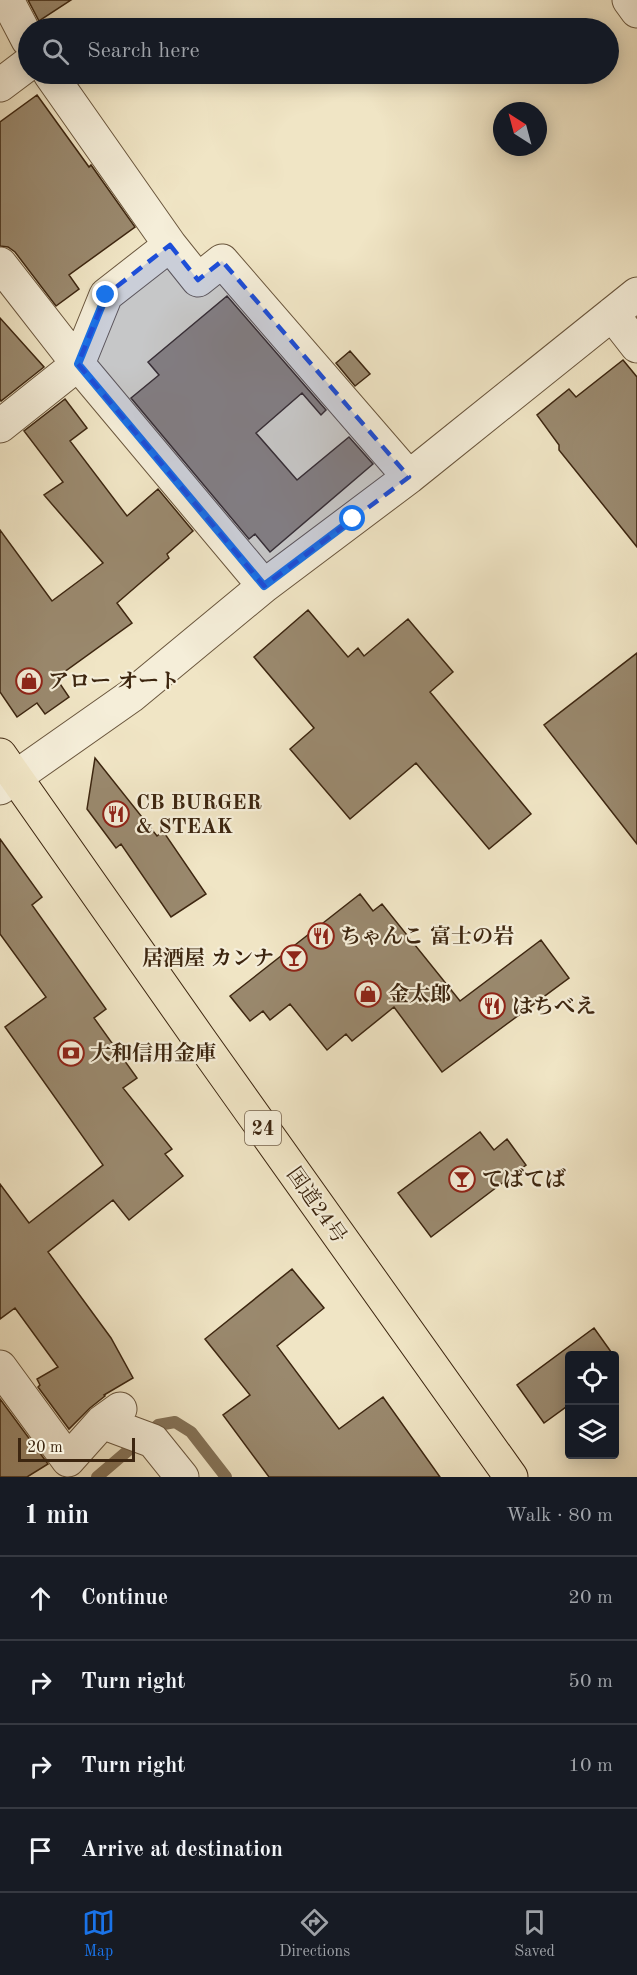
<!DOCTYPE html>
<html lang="en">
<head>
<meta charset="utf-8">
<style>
	body { margin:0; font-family:"Old Standard TT","Noto Serif JP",serif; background:#20242c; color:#f1f3f6 }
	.controls { position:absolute; right:18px; bottom:18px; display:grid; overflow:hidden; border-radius:6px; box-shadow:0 3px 15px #0003 }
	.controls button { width:54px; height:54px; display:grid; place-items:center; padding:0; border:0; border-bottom:2px solid #363941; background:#171b24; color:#f1f3f6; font:30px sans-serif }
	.compass { position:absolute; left:493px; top:102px; width:54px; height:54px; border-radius:50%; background:#171b24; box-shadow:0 3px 15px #0003; rotate:324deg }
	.scale { position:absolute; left:18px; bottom:15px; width:117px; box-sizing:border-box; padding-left:6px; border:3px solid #3d2610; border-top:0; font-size:16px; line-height:21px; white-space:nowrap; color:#3d2610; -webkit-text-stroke:4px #f5eed9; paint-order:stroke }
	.stop { position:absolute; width:18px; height:18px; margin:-14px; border:4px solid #1a73e8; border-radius:50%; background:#fff }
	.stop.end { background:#1a73e8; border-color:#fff; box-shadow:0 2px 6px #0008 }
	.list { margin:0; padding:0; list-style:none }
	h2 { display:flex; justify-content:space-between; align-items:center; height:78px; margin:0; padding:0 24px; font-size:26px }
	h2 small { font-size:20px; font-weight:400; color:#9ea1a6 }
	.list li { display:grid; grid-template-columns:39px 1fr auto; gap:18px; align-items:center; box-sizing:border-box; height:84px; padding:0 24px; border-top:2px solid #363941 }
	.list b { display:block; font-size:22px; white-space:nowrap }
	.list em { font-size:20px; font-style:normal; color:#9ea1a6 }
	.icon { flex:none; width:33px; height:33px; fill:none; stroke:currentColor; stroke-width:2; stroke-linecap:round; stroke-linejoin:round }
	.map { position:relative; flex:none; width:637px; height:1477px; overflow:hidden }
	.search { position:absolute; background:#171b24; box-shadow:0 3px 15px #0003; left:18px; right:18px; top:18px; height:66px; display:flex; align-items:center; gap:15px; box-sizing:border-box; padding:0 21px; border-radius:33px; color:#9ea1a6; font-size:22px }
	.sheet { height:414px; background:#171b24 }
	nav { display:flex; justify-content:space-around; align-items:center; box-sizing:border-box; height:84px; border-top:2px solid #363941; background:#171b24; font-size:16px; color:#9ea1a6 }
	nav a { display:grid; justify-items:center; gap:3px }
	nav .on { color:#1a73e8 }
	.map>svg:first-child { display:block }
</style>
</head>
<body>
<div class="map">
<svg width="637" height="1477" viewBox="0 0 637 1477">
	<rect width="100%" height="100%" fill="#f0e5c5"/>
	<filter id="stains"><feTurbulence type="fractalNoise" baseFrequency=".00333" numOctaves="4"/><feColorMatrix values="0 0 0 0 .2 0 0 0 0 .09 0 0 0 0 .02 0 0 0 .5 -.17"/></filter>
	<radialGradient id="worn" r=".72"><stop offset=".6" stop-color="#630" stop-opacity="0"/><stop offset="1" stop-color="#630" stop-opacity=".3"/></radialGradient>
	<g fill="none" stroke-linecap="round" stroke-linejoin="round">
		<!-- stream -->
		<path stroke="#847257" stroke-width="12" d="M97,1477L158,1425L175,1422L191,1432L226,1477"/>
	</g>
	<!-- building -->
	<path fill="#9a896e" stroke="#3d2610" stroke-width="1.5" d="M28,0H71L39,21Z
		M37,95L89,167L91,165L135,227L69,275L79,289L56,306L15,252L8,247L0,246V122Z
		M227,296L326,410L321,415L302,393L256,433L297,480L349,437L373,464L270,552L255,534L249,539L131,398L159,375L148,362Z
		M0,318L44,367L1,401L0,399Z
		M350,351L370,374L355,386L336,363Z
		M623,360L637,377V547L559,450V445L537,415L569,389L576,397Z
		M65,399L87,428L70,441L127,516L158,489L193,531L167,554L169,558L117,603L132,623L56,678L69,697L45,714L37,703L17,717L0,692V530L52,601L103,563L44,495L63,482L24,431Z
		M308,610L348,657L358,648L364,656L408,619L453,672L430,692L531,814L489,849L416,763L350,819L290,749L314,728L254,657Z
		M637,653V844L544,725Z
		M95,758L157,836L163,831L206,894L171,917L121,844L116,848L87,809Z
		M0,839L42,897L32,905L106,1009L94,1018L137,1078L123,1088L172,1149L165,1154L183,1176L129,1220L113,1200L48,1252L111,1338L133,1378L104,1395L105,1396L90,1408L69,1429L38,1387L40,1385L37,1379L58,1367L15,1308L0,1319V1184L29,1223L103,1165L5,1027L46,997L0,934Z
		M360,894L373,911L382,904L460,1001L541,940L569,978L442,1072L394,1007L352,1041L346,1034L327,1050L290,1004L270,1020L263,1011L250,1021L230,996Z
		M480,1132L494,1150L507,1139L526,1165L431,1237L398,1193Z
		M292,1269L324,1308L277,1346L339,1429L383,1397L440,1477H269L223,1415L250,1395L205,1339Z
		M594,1328L614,1356H570V1404L544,1423L517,1385Z
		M0,1399L48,1464L27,1477H0Z"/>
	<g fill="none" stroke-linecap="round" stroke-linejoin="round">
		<!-- minor casing -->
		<g stroke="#6a563d" stroke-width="35">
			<path id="minor" d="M7,0L28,40
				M629,0L637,11
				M0,85L28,64
				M170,245L198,280L222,261L409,477
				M0,264L78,364L264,586
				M612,314L637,346
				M0,426L78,364L106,295L170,245L50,74
				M0,788L131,696L264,586L409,477L637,294
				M0,1367L68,1460L102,1422L120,1409
				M102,1422L153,1441L182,1477"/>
		</g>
		<!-- highway casing -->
		<g stroke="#3d2610" stroke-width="35">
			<path id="highway" d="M0,755L200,1040L511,1477"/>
		</g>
		<!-- minor -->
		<use href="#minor" stroke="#f5eed9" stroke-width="33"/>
		<!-- highway -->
		<use href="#highway" stroke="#f0e5c5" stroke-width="33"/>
	</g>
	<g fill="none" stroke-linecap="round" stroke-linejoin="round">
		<!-- route -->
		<path stroke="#1a73e8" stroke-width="8" d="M106,295L78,364L264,586L353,519"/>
	</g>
	<!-- marked area -->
	<path fill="#1d4ed8" fill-opacity="0.2" stroke="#1d4ed8" stroke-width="4.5" stroke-dasharray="12 8" stroke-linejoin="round" d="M170,245L198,280L222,261L409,477L264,586L78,364L106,295Z"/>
	<!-- icons -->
	<defs>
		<g id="shop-ring" transform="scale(1.35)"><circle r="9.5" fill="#f5eed9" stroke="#8f2418" stroke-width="1.5"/><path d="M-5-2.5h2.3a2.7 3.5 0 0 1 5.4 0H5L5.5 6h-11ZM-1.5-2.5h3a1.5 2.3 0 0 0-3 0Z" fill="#8f2418"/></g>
		<g id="restaurant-ring" transform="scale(1.35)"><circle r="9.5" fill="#f5eed9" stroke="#8f2418" stroke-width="1.5"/><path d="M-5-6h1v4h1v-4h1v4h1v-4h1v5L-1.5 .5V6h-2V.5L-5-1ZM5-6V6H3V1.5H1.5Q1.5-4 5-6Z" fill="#8f2418"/></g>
		<g id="bar-ring" transform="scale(1.35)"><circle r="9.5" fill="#f5eed9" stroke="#8f2418" stroke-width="1.5"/><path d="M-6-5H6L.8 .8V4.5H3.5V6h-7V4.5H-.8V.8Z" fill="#8f2418"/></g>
		<g id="bank-ring" transform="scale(1.35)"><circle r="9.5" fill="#f5eed9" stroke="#8f2418" stroke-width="1.5"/><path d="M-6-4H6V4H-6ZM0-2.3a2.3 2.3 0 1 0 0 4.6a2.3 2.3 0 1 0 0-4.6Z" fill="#8f2418"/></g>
	</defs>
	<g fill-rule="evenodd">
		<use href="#shop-ring" x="29" y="681"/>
		<use href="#restaurant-ring" x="116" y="814"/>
		<use href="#restaurant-ring" x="321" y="936"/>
		<use href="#bar-ring" x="294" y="958"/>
		<use href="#shop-ring" x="368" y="994"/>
		<use href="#restaurant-ring" x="492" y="1006"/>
		<use href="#bank-ring" x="71" y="1053"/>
		<use href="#bar-ring" x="462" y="1179"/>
	</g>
	<g text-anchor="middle" stroke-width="4.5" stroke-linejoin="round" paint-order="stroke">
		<!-- shield labels -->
		<rect fill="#f5eed9" stroke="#74624c" stroke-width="1.5" x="245" y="1111" width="36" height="34" rx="4.5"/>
		<g font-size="20" font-weight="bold" fill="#3d2610">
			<text x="263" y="1135">24</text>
		</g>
		<!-- poi labels -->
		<g font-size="21" font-weight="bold" fill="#3d2610" stroke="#f5eed9" text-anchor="start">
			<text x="48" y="688">アロー オート</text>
			<text x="136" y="809">CB BURGER<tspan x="136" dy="24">&amp; STEAK</tspan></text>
			<text x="340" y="943">ちゃんこ 富士の岩</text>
			<text x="274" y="965" text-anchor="end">居酒屋 カンナ</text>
			<text x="388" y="1001">金太郎</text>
			<text x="512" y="1013">はちべえ</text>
			<text x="90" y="1060">大和信用金庫</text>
			<text x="482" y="1186">てばてば</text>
		</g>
		<!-- street labels -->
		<g font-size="21" fill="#3d2610" stroke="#f5eed9">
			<text transform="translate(317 1205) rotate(55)" y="7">国道24号</text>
		</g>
	</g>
	<rect width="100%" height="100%" filter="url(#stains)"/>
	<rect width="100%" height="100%" fill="url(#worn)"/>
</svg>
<div class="controls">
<button><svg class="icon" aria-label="locate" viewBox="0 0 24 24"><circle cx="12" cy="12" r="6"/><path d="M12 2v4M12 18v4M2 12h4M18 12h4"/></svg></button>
<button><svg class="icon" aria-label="layers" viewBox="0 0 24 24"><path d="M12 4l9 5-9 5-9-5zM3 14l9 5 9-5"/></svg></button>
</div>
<svg class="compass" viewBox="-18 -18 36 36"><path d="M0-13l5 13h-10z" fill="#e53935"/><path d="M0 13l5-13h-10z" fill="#9ea1a6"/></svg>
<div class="scale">20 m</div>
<div class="stop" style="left:353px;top:519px"></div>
<div class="stop end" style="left:106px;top:295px"></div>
<div class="search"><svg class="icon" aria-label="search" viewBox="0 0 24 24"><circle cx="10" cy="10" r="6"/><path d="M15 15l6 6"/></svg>Search here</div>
</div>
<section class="sheet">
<h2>1 min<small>Walk · 80 m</small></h2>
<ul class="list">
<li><svg class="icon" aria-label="ahead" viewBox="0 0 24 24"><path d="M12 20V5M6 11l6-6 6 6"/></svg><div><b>Continue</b></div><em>20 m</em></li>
<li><svg class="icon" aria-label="right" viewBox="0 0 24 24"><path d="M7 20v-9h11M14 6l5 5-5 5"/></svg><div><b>Turn right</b></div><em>50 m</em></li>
<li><svg class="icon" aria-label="right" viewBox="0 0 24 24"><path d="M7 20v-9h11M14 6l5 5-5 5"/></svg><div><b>Turn right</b></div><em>10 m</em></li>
<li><svg class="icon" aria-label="arrive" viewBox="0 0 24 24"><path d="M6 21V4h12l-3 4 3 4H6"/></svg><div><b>Arrive at destination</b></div></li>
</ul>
</section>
<nav>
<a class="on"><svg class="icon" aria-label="map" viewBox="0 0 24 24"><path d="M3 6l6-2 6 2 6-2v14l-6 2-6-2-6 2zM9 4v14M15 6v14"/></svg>Map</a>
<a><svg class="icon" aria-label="directions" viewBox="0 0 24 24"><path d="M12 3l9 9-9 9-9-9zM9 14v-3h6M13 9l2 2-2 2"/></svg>Directions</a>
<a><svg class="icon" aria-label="saved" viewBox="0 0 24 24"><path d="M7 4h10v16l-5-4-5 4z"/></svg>Saved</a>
</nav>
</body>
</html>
